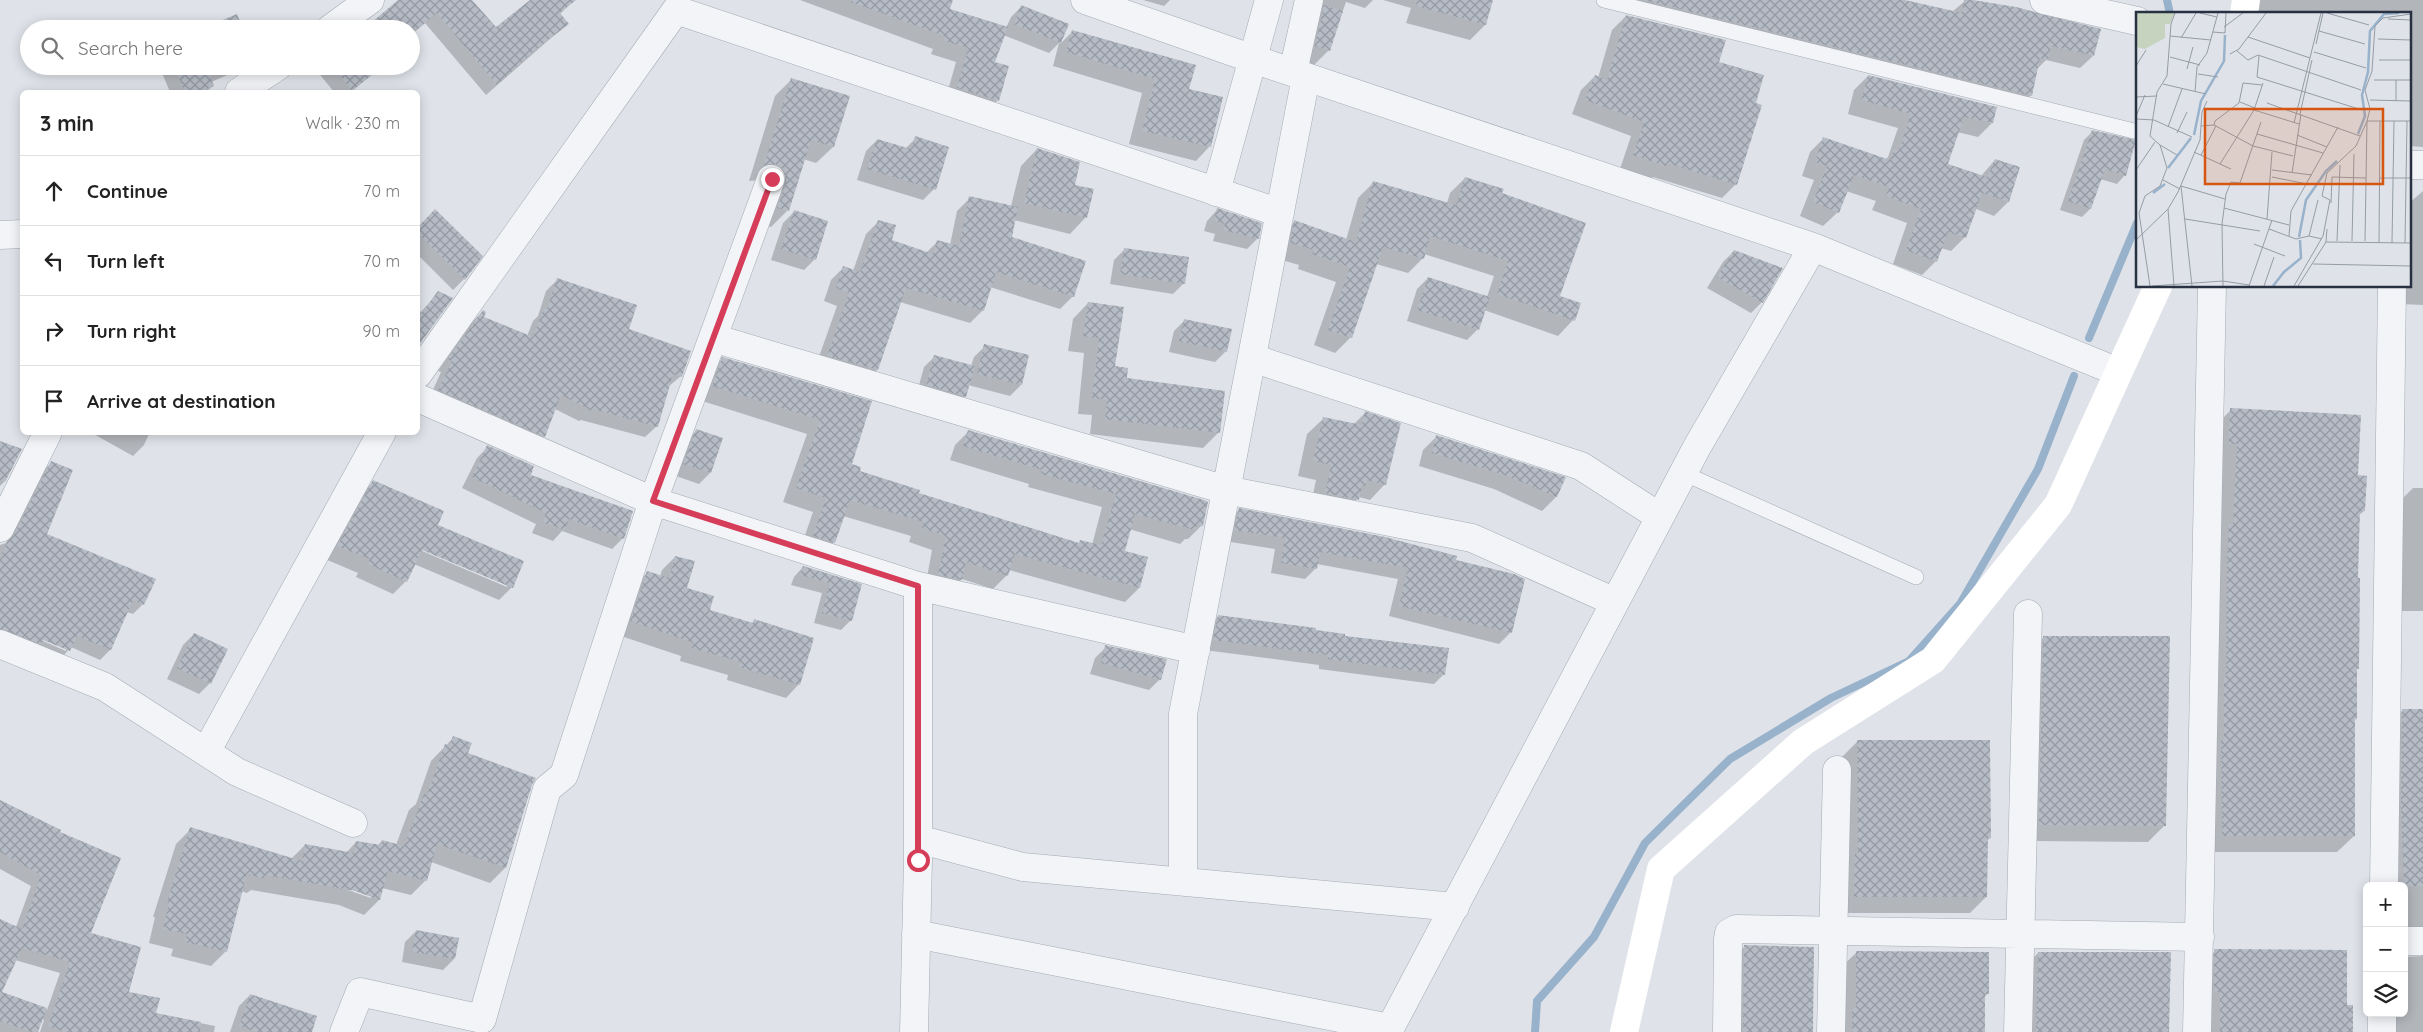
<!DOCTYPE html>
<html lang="en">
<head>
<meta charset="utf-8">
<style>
	body { margin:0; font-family:Quicksand,sans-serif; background:#f6f6f6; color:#222 }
	.controls { position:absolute; right:15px; bottom:15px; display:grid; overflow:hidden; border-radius:8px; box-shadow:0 2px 12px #0003 }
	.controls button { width:45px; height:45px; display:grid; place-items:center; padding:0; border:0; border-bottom:1px solid #e0e0e0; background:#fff; color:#222; font:25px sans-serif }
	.stop { position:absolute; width:15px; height:15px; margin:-11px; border:4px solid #d53d59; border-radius:50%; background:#fff }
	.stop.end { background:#d53d59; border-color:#fff; box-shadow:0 1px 5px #0008 }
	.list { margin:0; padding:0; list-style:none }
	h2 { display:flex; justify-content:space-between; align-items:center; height:65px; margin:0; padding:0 20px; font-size:21px }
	h2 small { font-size:16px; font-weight:400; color:#767676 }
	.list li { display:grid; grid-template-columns:32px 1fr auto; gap:15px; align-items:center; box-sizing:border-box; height:70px; padding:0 20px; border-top:1px solid #e0e0e0 }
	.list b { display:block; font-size:19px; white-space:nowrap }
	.list em { font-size:16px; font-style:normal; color:#767676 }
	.icon { flex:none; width:28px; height:28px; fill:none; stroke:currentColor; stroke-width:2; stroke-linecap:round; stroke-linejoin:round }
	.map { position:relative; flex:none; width:2423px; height:1032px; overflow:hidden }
	.search { position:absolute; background:#fff; box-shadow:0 2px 12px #0003; left:20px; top:20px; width:400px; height:55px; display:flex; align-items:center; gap:12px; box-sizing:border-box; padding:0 18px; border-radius:28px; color:#767676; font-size:19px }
	.panel { position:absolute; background:#fff; box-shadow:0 2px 12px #0003; left:20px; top:90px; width:400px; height:345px; border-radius:8px }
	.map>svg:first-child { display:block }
</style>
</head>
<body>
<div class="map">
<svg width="2423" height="1032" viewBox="0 0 2423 1032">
	<defs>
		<pattern id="building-cross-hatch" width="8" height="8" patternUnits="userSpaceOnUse" patternTransform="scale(1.25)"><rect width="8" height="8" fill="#b6bcc6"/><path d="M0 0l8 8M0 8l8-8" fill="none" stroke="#9499a2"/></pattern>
	</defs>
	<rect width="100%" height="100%" fill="#dfe3e9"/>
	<!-- shadow -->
	<path fill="#0003" fill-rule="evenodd" d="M400,0H471L496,28L532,0H570L572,2L560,14L567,24L486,95L425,23L411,35V29Z
		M800,0H952L948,10L1006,28L1011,17L1022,6L1068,24L1060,44L1073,31L1187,90L1222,98L1209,147L1196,161L1129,144L1142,93L1053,66L1059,43L1049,53L1003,35L993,62L998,100L984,113L945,101L956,62L931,54L933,49Z
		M1143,0H1170L1164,6Z
		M1308,0H1373L1365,8L1346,2L1329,50L1313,66L1300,61Z
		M1383,0H1492L1485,25L1470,40L1406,23L1411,8Z
		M1622,0H1902L1952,12L1966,0L2093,56L2080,68L2046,60L2036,70L2031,95L2018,108Z
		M2251,0H2423V147L2409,146V14H2252Z
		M1626,16L1718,62L1736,184L1722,198L1653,177L1651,179L1620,169L1631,136L1572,114L1581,90L1595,76L1598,78L1612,30Z
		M159,66H238L230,74L211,82L213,86L206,92H170Z
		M321,66H374L373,73L351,92H334L317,71Z
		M1868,76L1992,123L1978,137L1957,132L1946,165L1981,176L1995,160L2008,202L1994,216L1976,209L1965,237L1951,251L1941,248L1936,261L1922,275L1893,264L1907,223L1872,210L1876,201L1846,191L1838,212L1823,226L1800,216L1814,180L1802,176L1810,152L1824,138L1885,160L1888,157L1898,128L1848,114L1854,90Z
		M792,79L848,97L833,147L816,163L803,159L787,211L771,227L762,224L760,180L749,181L775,96Z
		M2092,132L2125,175L2117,184L2100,179L2090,209L2082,217L2060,210L2084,140Z
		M916,138L934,189L923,200L857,180L866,151L877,140L905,149Z
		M1037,149L1073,186L1086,217L1070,234L1014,220L1011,238L1073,296L1060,309L990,287L983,310L970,323L900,302L877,370L864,383L815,368L837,306L824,301L831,280L843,268L853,271L866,234L878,222L890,241L926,253L938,241L950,245L957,211L970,198L1011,206L1021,166Z
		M1465,178L1501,194L1573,320L1558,336L1484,310L1478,329L1467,340L1407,321L1417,289L1428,278L1487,297L1494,276L1424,254L1423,258L1408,273L1376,264L1351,337L1335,353L1314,345L1336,282L1298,269L1299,265L1275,258L1279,237L1295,222L1346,240L1358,198L1374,182L1447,203L1450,193Z
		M2423,191V305L2401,304V286H2409V203Z
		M1217,210L1258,238L1247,249L1213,241L1215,234L1204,231L1207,221Z
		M435,211L464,279L453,290L418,255V228Z
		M794,212L815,259L804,270L771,260L783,223Z
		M1125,249L1184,283L1173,294L1110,284L1114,260Z
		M1734,251L1762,302L1751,313L1707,288L1723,262Z
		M558,279L627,330L681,376L668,387L657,426L645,437L581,420L579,421L555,409L544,436L533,447L428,401L441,372L438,371L471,323L483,311L482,318L527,336L533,321L538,316L546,291Z
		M438,293L451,298L418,345V308L421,312Z
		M1088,303L1114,367L1125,380L1219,432L1203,448L1090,434L1092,415L1078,414L1084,353L1068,351L1073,319Z
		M1185,320L1226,351L1215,362L1169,352L1174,331Z
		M985,346L1021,385L1010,396L968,385L965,396L954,407L916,396L924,367L935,356L971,366L974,357Z
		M723,358L870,402L851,464L858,472L918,494L1078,544L1080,542L1092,545L1102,507L1028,487L1029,484L950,460L955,445L969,431L1202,525L1188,539H1185L1180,544L1129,529L1123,552L1147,558L1139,588L1125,602L1009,570L1007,575L993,589L962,579L947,593L925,588L932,550L909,542L911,536L843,516L834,542L820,556L800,550L813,512L783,502L807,434L699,400L709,372Z
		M2231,410L2357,477L2364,511L2359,515L2356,579H2359L2356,719L2353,721L2354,836L2337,852H2207L2215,426Z
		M1365,413L1385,484L1370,500L1359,497L1342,515L1310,509L1316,480L1298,476L1307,434L1323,419L1353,425Z
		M697,430L721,438L710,473L699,484L673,475L686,441Z
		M90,432H150L144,445L133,456Z
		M1437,436L1564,478L1556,497L1542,511L1494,489L1419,466L1423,450Z
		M0,442L4,482L0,486Z
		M488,447L529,475L623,538L612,549L562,531L553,541L532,533L536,524L462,488L477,458Z
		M51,463L45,534L143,604L133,614L127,612L110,650L100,660L71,647L59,661L0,642V545L6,543L41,473ZM37,636L66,648V651L36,638Z
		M374,481L436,526L512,587L499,600L414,564L406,581L393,594L356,577L358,573L325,559L361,494ZM416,546L507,584V587L415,548Z
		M2413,488H2423V611H2396L2397,504Z
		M1239,510L1455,560L1524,580L1510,633L1499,644L1389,616L1398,579L1317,564L1316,568L1305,579L1271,573L1275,549L1224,541L1228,521Z
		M675,557L686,589L708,611L751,624L754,621L799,684L786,698L727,680L728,675L680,661L681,656L618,635L634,586L647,573L660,577L662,570Z
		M803,567L860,585L851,620L841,630L814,623L822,593L791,585L794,577Z
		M1219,616L1344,637L1444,674L1434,684L1319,669V665L1204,650L1208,626Z
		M194,634L210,683L199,694L167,679L183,645Z
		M2044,637L2165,825L2148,842L2023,841L2027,653Z
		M1106,647L1160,679L1149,690L1090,674L1095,658Z
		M2403,710H2423V1032H2384L2381,1013H2404V957L2422,956L2421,950L2404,943V886H2386V726Z
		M453,738L466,754L531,784L505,868L490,883L431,862L426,880L411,895L382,888L379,900L364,915L339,905L251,890L247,893L241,891L226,951L211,966L171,956L173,949L149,943L155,917H153L176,844L191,829L291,859L305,845L346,853L356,842L377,846L382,841L396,845L409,810L416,804L431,761ZM349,887L371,896V898L348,890Z
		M1858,741L1990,838L1987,841L1986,897L1970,913H1838L1841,758Z
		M0,802L128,993L155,1014L215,1026L214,1032H40L44,1020L42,1019L37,1032H0V920L16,927L31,886L0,869ZM15,960L60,973L47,1010L0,993Z
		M416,931L454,959L443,970L402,962L405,942Z
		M1744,947L1811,1032H1727L1728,963Z
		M2215,951L2346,1006L2352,1032H2204L2198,967Z
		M1857,952L1988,993L1984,998L1983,1032H1836L1840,968Z
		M2038,953L2168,1032H2021L2022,969Z
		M250,995L310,1032H230L239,1006Z"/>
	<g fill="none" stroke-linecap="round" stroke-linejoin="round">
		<!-- stream -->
		<path stroke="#98b2cb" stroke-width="8" d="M2167,0L2170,14
			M2089,338L2137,223
			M1535,1032L1537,1001L1594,937L1645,843L1730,759L1831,698L1909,661L1960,604L2038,469L2074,376"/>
	</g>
	<!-- building -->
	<path fill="url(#building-cross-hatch)" d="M398,0H472L496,27L530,0H576L560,13L569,24L535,50L497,85L437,13L418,29H364Z
		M852,0H953L950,9L1008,27L995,62L1009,66L999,101L957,88L968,48L944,41L945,36L851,2Z
		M1417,0H1493L1486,25L1416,6Z
		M1643,0H1905L1962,13L1964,0H1973L2016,7L2101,29L2094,56L2051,46L2048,60L2040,58L2032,96Z
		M1021,5L1069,24L1061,43L1014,24Z
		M1324,5L1343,11L1330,51L1315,46Z
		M237,14L243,29H190L213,24Z
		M1626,15L1726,40L1719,62L1764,75L1756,103L1762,105L1737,185L1667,163L1666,166L1633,155L1644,122L1585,100L1595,75L1607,80Z
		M1072,30L1196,65L1189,89L1223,97L1211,147L1142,131L1155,79L1066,52Z
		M174,66H236L210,76L214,86L199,92H185Z
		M333,66H383L352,91Z
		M1868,75L1997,107L1993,123L1964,117L1948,164L1987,177L1986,180L1995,159L2020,167L2009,202L1982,193L1966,238L1948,232L1937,262L1906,250L1921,209L1886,196L1889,187L1854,175L1839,213L1813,202L1827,166L1815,162L1823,137L1890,160L1894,149L1899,150L1911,114L1861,100Z
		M791,78L850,96L834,147L811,140L789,211L777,208L786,184V176L783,169L776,164L764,165Z
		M2092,130L2136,140L2126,176L2105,169L2091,209L2068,201Z
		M915,136L949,147L936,190L867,169L877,139L911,149Z
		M1037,148L1080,162L1075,185L1094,189L1087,218L1024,203Z
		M1465,177L1504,189L1502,193L1586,223L1560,296L1581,303L1575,321L1497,294L1508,261L1430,236L1424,259L1383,247L1352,338L1328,330L1350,267L1312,254L1314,250L1290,243L1294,220L1356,242L1373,181L1456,205Z
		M969,196L1018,207L1012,237L1086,261L1074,297L996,272L984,311L906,288L878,370L827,356L849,293L836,288L843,266L860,272L878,220L896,225L892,240L933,254L937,240L959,246Z
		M1217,208L1262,223L1259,239L1223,230L1225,224L1214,220Z
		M435,209L483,256L465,280L418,233V227Z
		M794,210L828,221L816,260L781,249Z
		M1124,248L1189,257L1185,284L1120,274Z
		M1734,250L1783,268L1763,303L1717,277Z
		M1428,277L1490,297L1479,330L1417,310Z
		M557,278L637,305L629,329L691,351L682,377L673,374L658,427L593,409L592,411L561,395L545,437L438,390L452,361L448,359L483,310L486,312L484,317L533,337L544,308L547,309Z
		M438,291L453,298L419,345L418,318Z
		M1088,302L1124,307L1115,366L1128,368L1127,378L1225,391L1220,433L1105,419L1107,400L1092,398L1099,338L1083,336Z
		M1184,319L1232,329L1227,352L1179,341Z
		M984,344L1029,355L1022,385L977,374Z
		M934,355L975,366L966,397L926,385Z
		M722,357L872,401L852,464L861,467L860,471L920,490L919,493L1079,543L1080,540L1101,545L1116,494L1041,474L1042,470L963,446L968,430L1204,500L1208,502L1203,526L1197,525L1195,530L1135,514L1125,551L1148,557L1140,588L1015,554L1008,576L966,562L962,580L938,575L946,536L922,528L924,522L850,500L835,543L813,536L826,498L796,488L820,420L712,386Z
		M2230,408L2361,415L2358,475L2367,476L2365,511H2360L2358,578H2360L2359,669H2357V719H2355V836H2222L2221,740H2224V676H2226L2227,559L2229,524H2233L2237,444H2229Z
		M1365,411L1401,423L1386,485L1367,480L1365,486L1362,485L1359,500L1325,493L1331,465L1313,461L1323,417L1362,425Z
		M696,429L723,438L711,473L683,464Z
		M1436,435L1566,477L1557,497L1508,476L1432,453Z
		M0,441L22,449L5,482L0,480Z
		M487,445L534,466L531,475L633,511L624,539L569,519L565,530L542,522L546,513L472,477Z
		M51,461L73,470L47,534L156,579L144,605L133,600L111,650L77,636L70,651L43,640L41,644L0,629V559L7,542L14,535Z
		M373,480L444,511L438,525L524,561L513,588L422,550L407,582L368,564L370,559L337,546Z
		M1239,508L1385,537L1457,556L1456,560L1514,574L1525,579L1512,633L1399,606L1408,568L1320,552L1317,569L1281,563L1285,538L1234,530Z
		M675,556L695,561L687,588L714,596L710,610L753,623L754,619L814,638L800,685L739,667L741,662L692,648L694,643L630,621L647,571L669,578Z
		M803,566L862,584L852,621L822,613L830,583L800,575Z
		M1218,615L1316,628V630L1345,634V636L1449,648L1445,675L1328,659V655L1213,640Z
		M194,633L228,649L211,684L177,668Z
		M2043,636H2170L2166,826L2039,825Z
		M1105,645L1167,659L1161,680L1101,663Z
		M2402,709H2423V886H2404L2401,803Z
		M453,736L472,743L468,753L536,778L532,785L506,868L437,844L427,881L388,871L380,900L355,891L265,875L263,879L247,873L227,952L185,942L187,934L163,929L169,903L167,902L190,827L302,861L305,844L354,853L356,841L381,845L382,840L404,846L424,794L427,795L445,744L449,746Z
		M1857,740H1990L1991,838H1988L1987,897H1854L1855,854H1858Z
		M0,800L61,830L60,832L121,858L91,933L141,947L129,992L160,998L156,1013L201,1022L200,1032H65L48,1026L70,962L22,948L2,992L47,1008L38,1032H31L0,1021V919L22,929L41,875L0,852Z
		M416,930L459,938L455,959L412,952Z
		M1744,945L1814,947L1813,1032H1743Z
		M2214,949L2347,950V1005H2353V1032H2220V992H2214Z
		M1856,951L1989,952V994H1985V1032H1852V1008H1856Z
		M2038,952H2171L2169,1032H2036Z
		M250,994L317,1016L312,1032H256L239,1026Z"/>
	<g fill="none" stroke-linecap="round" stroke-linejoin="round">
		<!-- lane casing -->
		<g stroke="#a4aab3" stroke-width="16">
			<path id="lane" d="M1604,0L2134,131
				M1683,473L1916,577"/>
		</g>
		<!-- street casing -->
		<g stroke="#a4aab3" stroke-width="29">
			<path id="street" d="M1085,0L1253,59L1813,247L2118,372
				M2044,0L2137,21
				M330,29L370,0
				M1293,72L1309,0
				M239,92L278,66
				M2409,165H2423
				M1216,192L1269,0
				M0,235L22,234
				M713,338L1226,490L1472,538L1615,602
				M1252,358L1581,466L1660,517
				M418,374L676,10L1280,213
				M418,398L653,501L918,586L1196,650
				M0,528L48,432
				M0,644L105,687L237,772L353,823
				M206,752L382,432
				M918,839L1023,867L1455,907
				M1183,881V714L1306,77
				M2384,886L2392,286
				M916,934L1390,1028
				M2404,941H2423
				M344,1032L360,992L482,1019L547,789L564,775L653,501L771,179
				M914,1032L918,860V586
				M1388,1032L1697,447L1813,247
				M1727,1032L1728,939L1729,933L1736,929L2200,937
				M1831,1032L1837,770
				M2018,1032L2028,614
				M2197,1032L2212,286
				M2382,1032V1013"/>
		</g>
		<!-- lane -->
		<use href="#lane" stroke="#f2f4f7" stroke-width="15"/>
		<!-- street -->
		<use href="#street" stroke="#f2f4f7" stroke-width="28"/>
		<!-- secondary -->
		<path stroke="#fff" stroke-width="28" d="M2244,14L2246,0
			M1624,1032L1661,869L1803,742L1933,660L2058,505L2158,286"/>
	</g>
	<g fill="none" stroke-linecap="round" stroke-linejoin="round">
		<!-- route -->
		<path stroke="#d53d59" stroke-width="6" d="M772,179L653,501L918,586V860"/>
	</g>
	<!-- overview -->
	<g transform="translate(2136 12)">
		<rect width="275" height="275" fill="#dfe3e9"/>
		<path d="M0,1H39L34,12H29V26L9,37L0,35Z" fill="#c5d3bf"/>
		<path fill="none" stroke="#98b2cb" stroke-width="2.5" d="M222,122L229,104L226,83L232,60L234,19L248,2L263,1M58,123L65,89L88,49L89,23M32,156L55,126M17,181L29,172M163,225L170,188L190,159L201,149M137,274L148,260L165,246L164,228"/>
		<path fill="none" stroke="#959ca6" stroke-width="1" d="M64,1L81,5M191,1L233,13M252,7L275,8M88,15L107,1M183,19L229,32M77,20L89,21L90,1M34,24L75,28M112,25L174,46M45,26L60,1M242,27L275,28M180,32L187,1M101,39L112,48L122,43L225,78M178,40L230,56M94,42L103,37L130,1M123,44L121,65L226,98M34,45L64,53M243,48H275M0,54L10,38M51,57L57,35M62,62L82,65M238,68H275M27,72L70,82M59,80L61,55L71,41L82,1M0,85L21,84M234,88L275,89M260,89V68M104,90L119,96M131,91L224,124M118,98L127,71M164,102L176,48M0,104L9,83M0,107L18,108L56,125M158,111L185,1M78,113L79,109L103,91L107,71L126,73M65,114L78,113L117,134L157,144M32,115L46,77M41,121L51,100M121,122L187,141M161,123L191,135M24,133L41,143M58,140L95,157M65,143L80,114M84,152L118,98L163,112M0,158L19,130M136,158L176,163M156,161L165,102M136,165L171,172M244,166H275M27,168L44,177M45,174L56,274M45,174L89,187M182,188L173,224L186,227M195,191L196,165L230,166M88,196L153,213M32,197L38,274M49,207L124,219M131,207L136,140M133,217L160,227L173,224M153,224L155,199L202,115M0,228L32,197L42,180L64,128L66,100L71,89M201,229L204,153M216,229L218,142M229,229L231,109H275M190,230L275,231M243,231L244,109M256,231L258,109M269,231L271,109M118,232L149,244M177,252L275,254M14,274L3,201L9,184L24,174L31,156L24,133L14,124L21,80L31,64L35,12L39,1M16,274L87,269L113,273M87,274L86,212L90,182L95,170L104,171L125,110M113,274L136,208M128,274L138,245M158,274L187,224L194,188L186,184L191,161L220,134L231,109L234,97L229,78L236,59L239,14L247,6L275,2M162,274L190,230L191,217"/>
		<path fill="#d55511" fill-opacity="0.15" stroke="#d55511" stroke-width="2.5" d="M69,97H247V172H69Z"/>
		<rect width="275" height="275" fill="none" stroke="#273141" stroke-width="2.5"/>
	</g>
</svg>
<div class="controls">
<button>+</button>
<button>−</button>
<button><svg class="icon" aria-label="layers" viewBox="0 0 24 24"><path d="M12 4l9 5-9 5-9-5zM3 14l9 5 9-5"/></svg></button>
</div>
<div class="stop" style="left:918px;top:860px"></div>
<div class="stop end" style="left:772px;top:179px"></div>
<div class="search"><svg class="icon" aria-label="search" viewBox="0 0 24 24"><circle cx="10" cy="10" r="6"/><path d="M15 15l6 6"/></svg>Search here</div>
<section class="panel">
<h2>3 min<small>Walk · 230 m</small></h2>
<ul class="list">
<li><svg class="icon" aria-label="ahead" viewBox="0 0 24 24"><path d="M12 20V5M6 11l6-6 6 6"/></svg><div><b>Continue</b></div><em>70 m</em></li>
<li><svg class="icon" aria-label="left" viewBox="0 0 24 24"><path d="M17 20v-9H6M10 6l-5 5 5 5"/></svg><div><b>Turn left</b></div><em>70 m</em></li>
<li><svg class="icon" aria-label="right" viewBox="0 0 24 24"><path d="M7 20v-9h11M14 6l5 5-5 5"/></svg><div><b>Turn right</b></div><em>90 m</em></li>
<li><svg class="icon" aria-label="arrive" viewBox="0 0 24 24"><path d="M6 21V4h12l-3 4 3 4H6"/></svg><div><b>Arrive at destination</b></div></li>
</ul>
</section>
</div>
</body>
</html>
